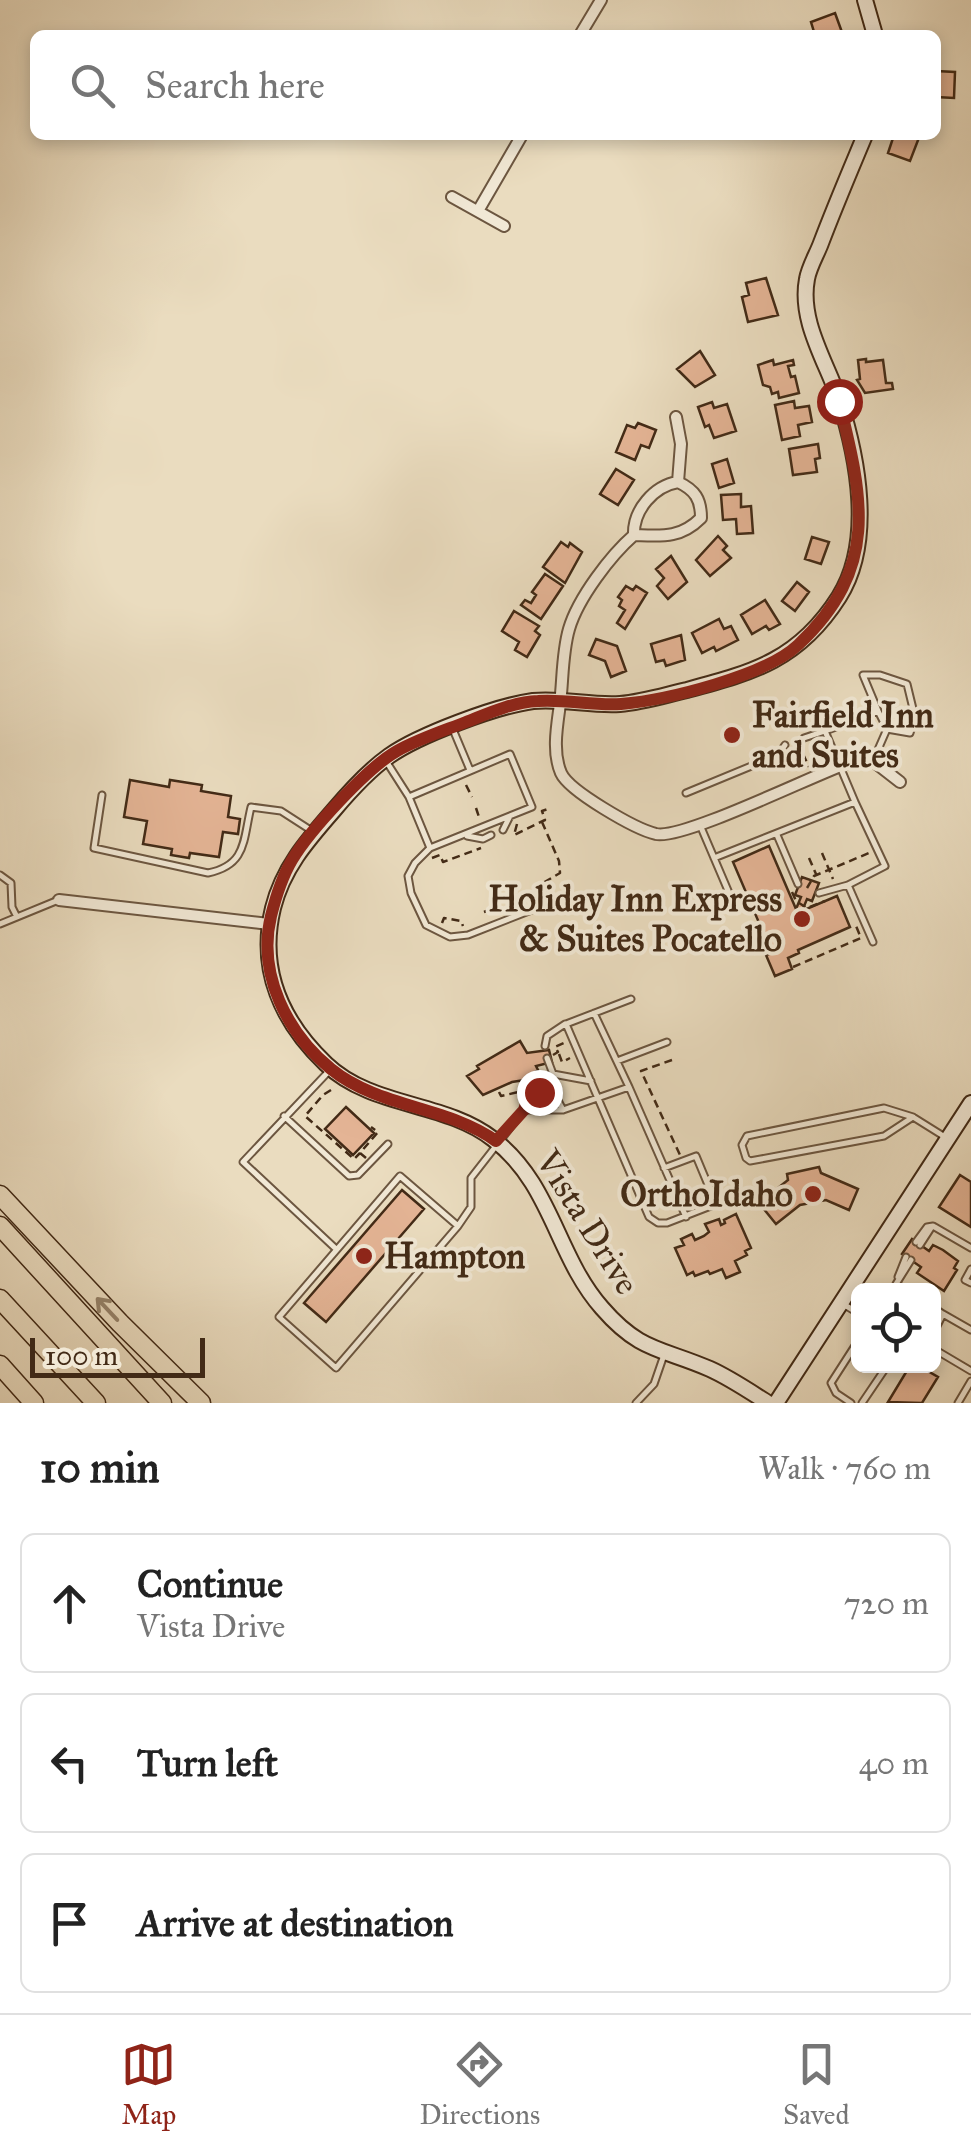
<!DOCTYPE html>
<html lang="en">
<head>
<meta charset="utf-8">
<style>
	body { margin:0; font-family:"IM FELL Great Primer",serif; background:#f6f6f6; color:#222 }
	.controls { position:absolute; right:30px; bottom:30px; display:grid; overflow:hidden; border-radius:15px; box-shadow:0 5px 15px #0003 }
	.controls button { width:90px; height:90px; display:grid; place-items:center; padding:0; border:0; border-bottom:2px solid #e0e0e0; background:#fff; color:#222; font:50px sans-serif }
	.scale { position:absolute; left:30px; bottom:25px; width:175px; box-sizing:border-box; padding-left:10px; border:5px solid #422a16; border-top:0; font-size:28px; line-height:35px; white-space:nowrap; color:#422a16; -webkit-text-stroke:8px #f1e8d5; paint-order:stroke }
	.stop { position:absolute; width:30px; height:30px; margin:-22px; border:8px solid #8f2418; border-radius:50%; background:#fff }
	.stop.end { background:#8f2418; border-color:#fff; box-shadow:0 2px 10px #0008 }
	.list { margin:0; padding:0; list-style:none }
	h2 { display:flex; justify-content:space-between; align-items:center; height:130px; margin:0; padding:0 40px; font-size:42px }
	h2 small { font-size:32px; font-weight:400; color:#767676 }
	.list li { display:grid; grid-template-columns:65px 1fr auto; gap:30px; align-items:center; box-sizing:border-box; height:140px; margin:0 20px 20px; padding:0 20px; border:2px solid #e0e0e0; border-radius:15px }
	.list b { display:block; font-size:38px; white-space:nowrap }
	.list p { margin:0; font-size:32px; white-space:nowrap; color:#767676 }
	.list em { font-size:32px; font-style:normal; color:#767676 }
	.icon { flex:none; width:55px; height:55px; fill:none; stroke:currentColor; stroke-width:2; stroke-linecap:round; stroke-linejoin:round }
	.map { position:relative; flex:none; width:971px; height:1403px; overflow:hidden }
	.search { position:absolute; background:#fff; box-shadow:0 5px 15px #0003; left:30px; right:30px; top:30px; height:110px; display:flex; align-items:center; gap:25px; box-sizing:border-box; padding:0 35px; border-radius:15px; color:#767676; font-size:38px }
	.sheet { height:610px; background:#fff }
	nav { display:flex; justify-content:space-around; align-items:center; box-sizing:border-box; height:140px; border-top:2px solid #e0e0e0; background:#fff; font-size:28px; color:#767676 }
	nav a { display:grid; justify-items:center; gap:5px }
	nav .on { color:#8f2418 }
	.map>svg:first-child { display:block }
</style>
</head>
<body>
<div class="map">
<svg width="971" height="1403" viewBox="0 0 971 1403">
	<rect width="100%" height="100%" fill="#eadcbf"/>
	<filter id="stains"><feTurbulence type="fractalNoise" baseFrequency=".002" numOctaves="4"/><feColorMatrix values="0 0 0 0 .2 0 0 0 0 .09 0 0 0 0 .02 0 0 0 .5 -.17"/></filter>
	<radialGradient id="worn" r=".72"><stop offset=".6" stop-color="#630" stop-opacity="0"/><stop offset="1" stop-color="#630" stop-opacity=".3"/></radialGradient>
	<!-- building -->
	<path fill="#e4b495" stroke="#422a16" stroke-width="2.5" d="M835,13L843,35H815L811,22Z
		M936,71L955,72L954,98L936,97Z
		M894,135H920L910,161L888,153Z
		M766,278L778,315L748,322L742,297L749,295L746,283Z
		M700,351L715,375L695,387L677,369Z
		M866,359V362L883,360L886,383H892L893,389L865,393L857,380L860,379L858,360Z
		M773,360L774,365L793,360L794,365L788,366L791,377L795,376L799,393L779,398L778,392L772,394L770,387L763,385L758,365Z
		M794,401L795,408L809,406L812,422L798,425L800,436L782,440L775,405Z
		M712,402L714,408L727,404L736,431L714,438L709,425L705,427L698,407Z
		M638,423L656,430L649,448L641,445L635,460L616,452L627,425L635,428Z
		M818,444L820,458L815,459L817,472L793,475L789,449Z
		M727,459L734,483L719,488L712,464Z
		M616,469L634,480L618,505L600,494Z
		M741,494V507L751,506L753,533L737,534L736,519L723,520L721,495Z
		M718,536L727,546L723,550L731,558L710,576L696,560Z
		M812,537L829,542L821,564L805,559Z
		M561,542L568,547L570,543L582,552L565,583L543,567Z
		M671,556L687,582L668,599L657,586L664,578L656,569Z
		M545,574L563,586L541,619L521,605L525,600L531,603L536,595L532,592Z
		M797,582L809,592L795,611L782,601Z
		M626,586L633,590L636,586L647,593L625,629L617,623L625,610L619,606L622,600L618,597Z
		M765,600L780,624L769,630L766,626L752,634L741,615Z
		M514,611L539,626L535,631L540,635L527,657L515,650L519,642L502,631Z
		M719,619L724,629L731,626L738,640L716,651L714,647L702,653L692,633Z
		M681,635L685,660L666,666L664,660L656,662L651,644Z
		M596,639L617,646L626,671L611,677L605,661L589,655Z
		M130,780L169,787L170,780L202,785L201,791L231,796L228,817L240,819L238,834L223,832L219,857L190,853L189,858L171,855L172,849L143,844L147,821L124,817Z
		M769,846L796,909L801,897L795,895L802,877L819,883L812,901L807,899L802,911L837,896L850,927L798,950L799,953L788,958L792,969L775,976L766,955L772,953L733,862Z
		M520,1041L527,1053L549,1050L552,1062L536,1066L538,1070L530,1075L531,1079L512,1082L483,1095L467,1076L479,1069L477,1066Z
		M346,1107L374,1133L353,1155L325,1129Z
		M819,1167L821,1173L858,1189L849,1210L826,1200L800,1205L776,1224L759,1203L788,1180L787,1174Z
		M960,1175L971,1182V1227L939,1207Z
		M402,1190L424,1209L326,1322L304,1303Z
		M736,1214L751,1248L745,1251L747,1255L735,1261L740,1272L726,1278L722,1269L710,1274L708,1271L695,1276L693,1272L687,1275L675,1248L684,1245L681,1239L692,1234L695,1240L704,1236L709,1232L705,1224L719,1219L721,1225L725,1223L724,1220Z
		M912,1239L929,1251L933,1245L943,1250L958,1261L954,1268L957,1270L944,1291L917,1273L921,1267L902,1254Z
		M902,1366H919L938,1377L922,1403L888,1402L908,1369Z"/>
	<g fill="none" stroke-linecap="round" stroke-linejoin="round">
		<!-- lane casing -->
		<g stroke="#6c5640" stroke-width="9">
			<path id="lane" d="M452,727L470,770
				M804,738L825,731
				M386,761L409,797
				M873,761L887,729
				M686,793L778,755L785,745
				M102,795L94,848L208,873C247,865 243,840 251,807L281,811L312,831
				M855,802L885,866L848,885L873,942
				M700,825L735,907
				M503,830L510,816
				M777,835L798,884
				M467,836L483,839L491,835
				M430,848L409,797L510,754L532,807L430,848L415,863L408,876L411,893L426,925L450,937L468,935L552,902
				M714,858L855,802L825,731L878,711L863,675H880L907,684L915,717L910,733L887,729L878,711
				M0,875L11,883L12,907L17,917
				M819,893L848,885
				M0,924L56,901
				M631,999L566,1024L649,1217L658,1223H667L716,1204L696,1156L664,1168
				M594,1013L629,1087
				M545,1046L547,1036L565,1024
				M547,1058L553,1074L591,1081
				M617,1061L667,1042
				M330,1070L243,1162L335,1248
				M884,1108L913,1117L884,1136L761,1159L750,1161L746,1158L742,1145L747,1136Z
				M524,1110L529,1095L544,1090L556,1097L563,1110
				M284,1116L349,1176L358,1175L388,1144
				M913,1117L945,1137
				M458,1226L400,1176L279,1317L336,1368L458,1226L471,1207V1178L524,1110H563L629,1087L686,1217
				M933,1226L971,1248
				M916,1242L927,1227L933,1226
				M920,1245L931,1228
				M971,1269L965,1280L971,1283
				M898,1277L906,1257
				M906,1290L896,1284L911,1260
				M843,1304L858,1313
				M934,1308L943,1314
				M934,1332L943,1314L971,1330
				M934,1349L971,1371
				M636,1403L654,1384L664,1355
				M851,1403L836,1393L831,1383L858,1341
				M862,1403L887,1366
				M958,1403L971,1381"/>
		</g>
		<!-- street casing -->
		<g stroke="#6c5640" stroke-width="14">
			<path id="street" d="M580,35L601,0
				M452,197L504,226
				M478,211L522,135
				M676,417L681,444L678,482C695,490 701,499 701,518C680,539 661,536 634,535C611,555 578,598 569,629C562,653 563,680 560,704C557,726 552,752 561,773C569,791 635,829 656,834C684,840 819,772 856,760L873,761L900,782
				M634,535C633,510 654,486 678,482
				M59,900L269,924"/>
		</g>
		<!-- secondary casing -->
		<g stroke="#422a16" stroke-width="18">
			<path id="secondary" d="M865,0L875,35
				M768,1403C749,1391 730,1378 710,1369C662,1348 640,1352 602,1308C556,1256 552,1184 493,1139C444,1101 372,1108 326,1064C282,1022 258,970 273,908C283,868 307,841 334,810C350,791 368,771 389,756C419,735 496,706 533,701C562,698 591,706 620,704C643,702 665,695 687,690C754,672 799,660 839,597C874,542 858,458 839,399C826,361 799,321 807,279C809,267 817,254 821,243C835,206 850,171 865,135
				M776,1403L971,1103"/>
		</g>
		<!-- highway casing -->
		<g stroke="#422a16" stroke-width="21">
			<path id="highway" d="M0,1195L120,1323L201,1403
				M0,1226L162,1403
				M0,1299L96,1403
				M0,1365L34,1403"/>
		</g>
		<!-- path -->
		<path stroke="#422a16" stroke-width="2.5" stroke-dasharray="8 5" stroke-linecap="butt" d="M803,754L809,767
			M466,785L472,797
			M476,808L480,820
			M542,822L559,861L560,873L543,883L549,895
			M517,824L514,835L545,820L542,811L548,809
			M822,853L833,879
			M432,858L440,855L443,862L481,848
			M809,858L816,874
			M807,888L814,876L869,853
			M792,892L796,901L807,908L825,901
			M484,912L494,908
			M442,923L444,918L461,921L463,926
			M793,967L861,938L856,926
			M559,1054L562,1062L570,1058
			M553,1055L558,1052L555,1047L564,1043
			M672,1060L641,1071L680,1155
			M331,1090L323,1095L305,1116L354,1159L360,1153
			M499,1092L501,1096L523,1091
			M366,1158L360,1153L378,1132L371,1127"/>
		<!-- lane -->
		<use href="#lane" stroke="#f1e8d5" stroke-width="5"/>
		<!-- street -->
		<use href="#street" stroke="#f1e8d5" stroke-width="10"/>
		<!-- secondary -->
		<use href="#secondary" stroke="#f1e8d5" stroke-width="14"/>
		<!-- highway -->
		<use href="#highway" stroke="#eadcbf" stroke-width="18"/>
	</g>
	<!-- one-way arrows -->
	<defs><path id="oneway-shaft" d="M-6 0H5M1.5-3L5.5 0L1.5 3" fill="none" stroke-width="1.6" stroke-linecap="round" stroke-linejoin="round" transform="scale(2.5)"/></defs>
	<use stroke="#96836a" href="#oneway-shaft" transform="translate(107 1309) rotate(-133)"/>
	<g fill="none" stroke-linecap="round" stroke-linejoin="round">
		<!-- route -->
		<path stroke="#8f2418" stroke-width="12" d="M539,1092L529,1095L524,1110L496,1141C447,1106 379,1108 331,1069C287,1033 257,974 271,916C276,896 282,877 292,860C310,830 367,768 397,751C418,739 443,731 466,722C489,713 513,702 538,701C566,699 594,706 621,704C667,700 765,676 798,645C880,568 863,499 839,401"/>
	</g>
	<!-- markers -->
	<g fill="#8f2418" stroke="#f1e8d5" stroke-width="4">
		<circle cx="732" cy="735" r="10"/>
		<circle cx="802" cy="919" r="10"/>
		<circle cx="813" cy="1194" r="10"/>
		<circle cx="364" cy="1256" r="10"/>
	</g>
	<g text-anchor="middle" stroke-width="8" stroke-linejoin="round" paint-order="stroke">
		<!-- poi labels -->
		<g font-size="35" font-weight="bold" fill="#422a16" stroke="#f1e8d5" text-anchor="start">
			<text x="752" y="727">Fairfield Inn<tspan x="752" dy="40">and Suites</tspan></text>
			<text x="782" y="911" text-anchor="end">Holiday Inn Express<tspan x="782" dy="40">&amp; Suites Pocatello</tspan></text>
			<text x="793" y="1206" text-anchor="end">OrthoIdaho</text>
			<text x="384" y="1268">Hampton</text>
		</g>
		<!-- street labels -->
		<g font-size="35" fill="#422a16" stroke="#f1e8d5">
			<text transform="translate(588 1222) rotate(58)" y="12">Vista Drive</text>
		</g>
	</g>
	<rect width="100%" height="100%" filter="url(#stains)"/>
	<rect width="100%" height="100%" fill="url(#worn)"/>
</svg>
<div class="controls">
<button><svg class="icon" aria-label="locate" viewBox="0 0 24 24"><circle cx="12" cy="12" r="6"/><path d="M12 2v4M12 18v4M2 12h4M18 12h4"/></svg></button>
</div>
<div class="scale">100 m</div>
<div class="stop" style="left:839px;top:401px"></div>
<div class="stop end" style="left:539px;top:1092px"></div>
<div class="search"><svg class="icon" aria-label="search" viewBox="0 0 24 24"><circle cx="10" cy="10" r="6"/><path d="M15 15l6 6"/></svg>Search here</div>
</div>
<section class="sheet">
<h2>10 min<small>Walk · 760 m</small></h2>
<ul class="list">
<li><svg class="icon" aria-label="ahead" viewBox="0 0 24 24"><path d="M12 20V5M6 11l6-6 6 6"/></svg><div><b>Continue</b><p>Vista Drive</p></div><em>720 m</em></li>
<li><svg class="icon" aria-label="left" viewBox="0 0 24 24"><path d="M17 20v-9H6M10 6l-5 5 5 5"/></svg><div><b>Turn left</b></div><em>40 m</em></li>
<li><svg class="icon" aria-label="arrive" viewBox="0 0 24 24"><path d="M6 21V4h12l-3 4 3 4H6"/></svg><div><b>Arrive at destination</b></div></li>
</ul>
</section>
<nav>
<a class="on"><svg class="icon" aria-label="map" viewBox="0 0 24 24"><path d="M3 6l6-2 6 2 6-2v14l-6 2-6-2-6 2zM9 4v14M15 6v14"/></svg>Map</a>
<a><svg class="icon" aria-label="directions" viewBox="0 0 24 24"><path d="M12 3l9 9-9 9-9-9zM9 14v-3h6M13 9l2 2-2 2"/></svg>Directions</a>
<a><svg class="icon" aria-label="saved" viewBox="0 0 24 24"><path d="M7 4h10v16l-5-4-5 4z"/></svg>Saved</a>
</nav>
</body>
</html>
